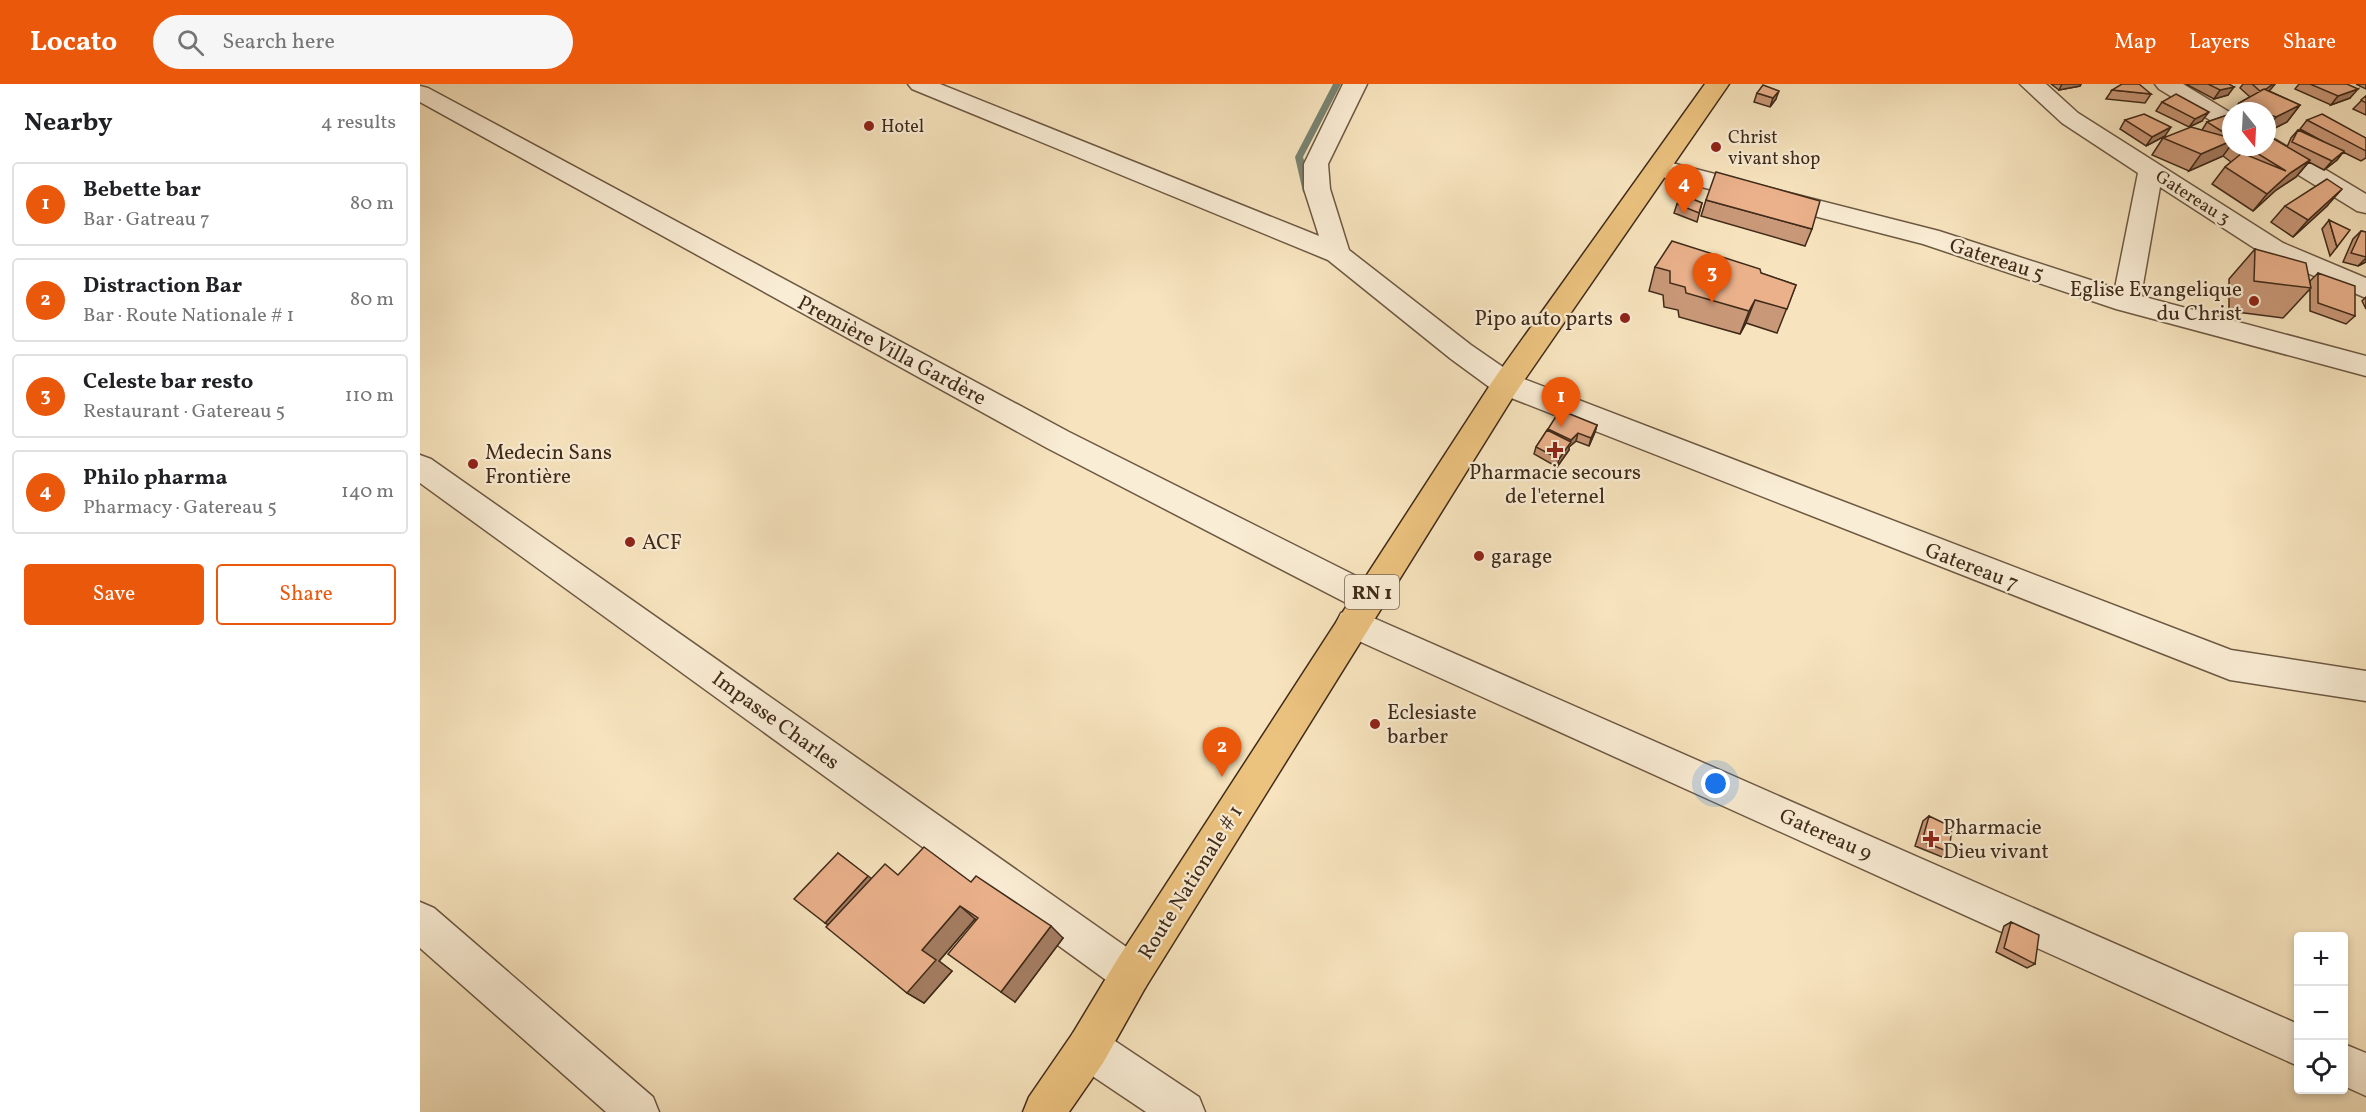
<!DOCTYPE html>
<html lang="en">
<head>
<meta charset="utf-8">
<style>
	body { margin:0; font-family:Vollkorn,serif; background:#f6f6f6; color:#202124 }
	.controls { position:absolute; right:18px; bottom:18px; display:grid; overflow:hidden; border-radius:6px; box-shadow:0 3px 9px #0003 }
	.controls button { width:54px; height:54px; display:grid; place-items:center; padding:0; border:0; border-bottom:2px solid #e0e0e0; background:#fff; color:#202124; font:30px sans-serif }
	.compass { position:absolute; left:1802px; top:18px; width:54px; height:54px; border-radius:50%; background:#fff; box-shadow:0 3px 9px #0003; rotate:162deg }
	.you { position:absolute; left:1296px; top:700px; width:21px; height:21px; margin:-15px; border:4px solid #fff; border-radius:50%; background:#1a73e8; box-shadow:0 0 0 9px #1a73e833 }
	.badge { display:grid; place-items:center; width:39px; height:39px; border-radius:50%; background:#ea580c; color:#fff; font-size:20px; font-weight:700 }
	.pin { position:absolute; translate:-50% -50px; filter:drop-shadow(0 2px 3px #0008) }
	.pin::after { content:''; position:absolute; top:32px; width:21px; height:18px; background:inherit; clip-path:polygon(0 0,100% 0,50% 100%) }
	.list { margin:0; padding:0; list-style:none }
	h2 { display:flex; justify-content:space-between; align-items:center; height:78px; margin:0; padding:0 24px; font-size:26px }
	h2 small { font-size:20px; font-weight:400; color:#757577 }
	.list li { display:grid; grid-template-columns:39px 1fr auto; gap:18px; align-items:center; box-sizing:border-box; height:84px; margin:0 12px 12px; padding:0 12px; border:2px solid #e0e0e0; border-radius:6px }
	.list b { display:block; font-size:22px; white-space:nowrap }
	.list p { margin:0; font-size:20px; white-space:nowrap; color:#757577 }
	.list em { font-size:20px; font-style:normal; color:#757577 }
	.actions { display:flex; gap:12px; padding:18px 24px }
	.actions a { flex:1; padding:14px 0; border:2px solid #ea580c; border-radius:6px; text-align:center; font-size:21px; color:#ea580c }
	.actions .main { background:#ea580c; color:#fff }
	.icon { flex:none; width:33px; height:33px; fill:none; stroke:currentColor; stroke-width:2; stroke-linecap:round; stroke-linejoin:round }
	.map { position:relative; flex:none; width:1946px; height:1028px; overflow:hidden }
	header { display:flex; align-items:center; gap:36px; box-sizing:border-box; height:84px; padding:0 30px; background:#ea580c; color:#fff }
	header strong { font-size:28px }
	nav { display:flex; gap:33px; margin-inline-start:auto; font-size:21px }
	.search { width:420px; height:54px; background:#f6f6f6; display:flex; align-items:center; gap:15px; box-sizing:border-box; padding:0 21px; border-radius:33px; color:#757577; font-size:22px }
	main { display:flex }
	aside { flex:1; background:#fff }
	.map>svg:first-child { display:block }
</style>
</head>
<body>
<header>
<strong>Locato</strong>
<div class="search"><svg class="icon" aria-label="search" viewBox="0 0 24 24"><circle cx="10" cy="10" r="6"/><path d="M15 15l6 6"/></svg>Search here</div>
<nav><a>Map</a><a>Layers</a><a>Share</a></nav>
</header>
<main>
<aside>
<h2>Nearby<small>4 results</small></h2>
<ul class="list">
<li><span class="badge">1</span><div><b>Bebette bar</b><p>Bar · Gatreau 7</p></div><em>80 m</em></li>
<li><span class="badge">2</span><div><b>Distraction Bar</b><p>Bar · Route Nationale # 1</p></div><em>80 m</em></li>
<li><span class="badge">3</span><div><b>Celeste bar resto</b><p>Restaurant · Gatereau 5</p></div><em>110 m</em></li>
<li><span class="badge">4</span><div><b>Philo pharma</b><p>Pharmacy · Gatereau 5</p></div><em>140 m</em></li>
</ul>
<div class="actions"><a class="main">Save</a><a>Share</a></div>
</aside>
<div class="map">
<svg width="1946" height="1028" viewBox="0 0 1946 1028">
	<rect width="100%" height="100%" fill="#f7e4be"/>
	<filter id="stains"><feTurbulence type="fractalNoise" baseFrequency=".00333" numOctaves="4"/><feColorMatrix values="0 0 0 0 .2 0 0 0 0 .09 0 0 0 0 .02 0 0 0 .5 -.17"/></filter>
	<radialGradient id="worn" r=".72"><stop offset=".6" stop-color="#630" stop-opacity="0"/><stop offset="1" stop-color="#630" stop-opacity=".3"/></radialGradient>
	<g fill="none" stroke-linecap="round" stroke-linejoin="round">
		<!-- stream -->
		<path fill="#798371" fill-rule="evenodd" d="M913,0H921L883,73L893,108L888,111L883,108L875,73Z"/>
		<!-- minor casing -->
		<g stroke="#6d5842" stroke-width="3">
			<path id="minor" d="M488,0H520L899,152L884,105V80L923,0H947L908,80L910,105L929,166L1051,261L1096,292L1811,566L1946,587V617L1810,596L1076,308L1031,275L908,176L492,5Z
				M1600,0H1626L1658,29L1863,159L1946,194V214L1845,171L1740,103L1721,212L1946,272V292L1696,225L1503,160L1231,90L1228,84L1231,78L1240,76L1519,147L1695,204L1718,89L1642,39Z
				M1735,0H1763L1811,29V46L1803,44L1739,5Z
				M0,2L8,4L649,348L960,504L964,514L960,524L948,528L936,524L627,364L0,18Z
				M1847,53L1856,56L1946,110V129L1937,127L1838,66L1836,63H1847Z
				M0,371L11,375L725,876L731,890L725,904L711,910L697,904L0,399Z
				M933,525L1878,940V982L921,549L916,539L921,529Z
				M0,818L14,824L233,1013L239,1028H186L0,864Z
				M668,943L683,949L779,1013L785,1028H726L653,979L647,964L653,949Z
				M1924,960L1946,969V1012L1924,1002Z"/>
		</g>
		<!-- primary casing -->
		<g stroke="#3f2a19" stroke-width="3">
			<path id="primary" d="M1285,0H1309L1096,308L725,904L683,979L649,1028H603L609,1013L653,949L697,876L1076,292Z"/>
		</g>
		<!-- minor -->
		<use href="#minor" fill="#faedd5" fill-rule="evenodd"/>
		<!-- primary -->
		<use href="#primary" fill="#ecc27f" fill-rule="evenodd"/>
	</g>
	<!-- wall -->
	<path fill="#c99878" stroke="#3f2a19" stroke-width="1.5" d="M1631,0H1661L1660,2L1639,6Z
		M1766,0H1809L1808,11L1794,15Z
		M1823,0H1855L1849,7L1880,21L1867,38L1847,48V27H1813L1819,19L1830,13L1820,4Z
		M1879,0H1927L1930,14L1911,21L1875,5Z
		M1936,0H1946V5Z
		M1692,6L1731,10L1725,19L1686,15Z
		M1337,9L1356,15L1350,23L1334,18Z
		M1946,12V31L1933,25Z
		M1742,18L1782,37L1769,43L1736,27Z
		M1811,30V63H1867L1871,54L1878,46L1904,58L1880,45L1887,36L1946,54V74L1941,77L1923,68L1917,76L1904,86L1889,78L1876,93L1856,106L1833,127L1792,100L1805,83L1811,78L1803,72L1769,87L1732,71L1743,54L1782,46L1787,38Z
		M1705,36L1745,52L1726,62L1700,45Z
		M1286,116L1392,145L1385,162L1281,132Z
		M1282,119L1277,138L1254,129L1257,120Z
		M1865,122H1907L1873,153L1851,138Z
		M1909,136L1917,163L1910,172L1902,145Z
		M1941,147L1946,148V178L1938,182L1923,178L1933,155Z
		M1835,165L1890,201V197L1898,189L1935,232L1926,240L1890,227V205L1863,234L1809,227V195Z
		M1235,183L1341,189L1376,201L1357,249L1326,239L1320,250L1259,233L1258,226L1244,223L1243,211L1229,207Z
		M1946,213V225L1942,217Z
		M1177,341L1175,348L1169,362L1156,357L1149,363V366L1137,383L1114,370L1116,363L1128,345Z
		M1509,732L1529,768L1522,773L1495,762L1503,737Z
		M418,769L451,795L478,791L551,798L643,854L595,918L556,836L555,835L519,877L532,887L504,919L487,909L408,841Z
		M1591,838L1615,880L1607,884L1576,868L1584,842Z"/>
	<!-- shaded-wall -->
	<path fill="#a47c61" stroke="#3f2a19" stroke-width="1.5" d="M1642,0H1661L1660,2L1639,6Z
		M1853,0H1855L1851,5L1836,17L1842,8Z
		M1814,3L1808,11L1794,15L1800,6Z
		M1938,5L1930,14L1911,21L1918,12Z
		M1359,7L1356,15L1350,23L1353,14Z
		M1880,21L1867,38L1847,48V45L1856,33Z
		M1789,28L1782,37L1769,43L1775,35Z
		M1751,43L1745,52L1726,62L1732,53Z
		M1811,57V61L1803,72L1769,87L1781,70Z
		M1924,67L1917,76L1904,86L1912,77Z
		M1890,76L1876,93L1856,106L1833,127L1847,110L1870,89Z
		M1922,105L1907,122L1873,153L1888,136Z
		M1946,174V178L1938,182Z
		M1335,216L1326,239L1320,250L1329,227Z
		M1177,341L1175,348L1169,362L1171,354Z
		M1158,349L1156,357L1149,363V366L1137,383L1139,375L1150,358L1151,356Z
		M448,792L461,801L419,847L405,839Z
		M540,822L555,835L519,877L532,887L504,919L487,909L502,866Z
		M631,842L643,854L595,918L581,908Z"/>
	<!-- building -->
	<path fill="#eab18b" stroke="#3f2a19" stroke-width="1.5" d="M1702,0H1719L1731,10L1692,6Z
		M1788,0H1809L1814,3L1800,6Z
		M1832,0H1853L1846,5H1844L1840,7Z
		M1890,0H1927L1938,5L1918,12Z
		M1343,1L1359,7L1353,14L1337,9Z
		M1844,5L1880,21L1856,33L1847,30V27H1840L1819,19Z
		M1756,10L1789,28L1775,35L1742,18Z
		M1946,12V19L1941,16Z
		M1724,30L1751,43L1732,53L1705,36Z
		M1810,30L1811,53L1787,38Z
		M1902,30L1946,54V67L1887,36Z
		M1771,43L1811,54V57L1781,70L1743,54Z
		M1878,46L1924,67L1912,77L1872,58Z
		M1847,51L1890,76L1870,89L1847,110L1805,83L1822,69L1866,87L1827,63H1847Z
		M1296,88L1400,117L1392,145L1286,116Z
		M1907,95L1922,105L1888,136L1865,122Z
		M1264,111L1282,119L1279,129L1257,120Z
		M1909,136L1930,146L1917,163Z
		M1941,147L1946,148V173L1931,169Z
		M1252,157L1340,185L1341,189L1376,201L1367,225L1335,216L1329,227L1266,209L1265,203L1250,199V187L1235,183Z
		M1835,165L1886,179L1891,204L1834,197Z
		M1898,189L1935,202V232L1898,219Z
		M1140,326L1177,341L1171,354L1158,349L1151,356L1128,345Z
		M1127,346L1151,358L1139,375L1116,363Z
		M1509,732L1532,743L1529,768L1502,757Z
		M504,763L551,798L556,792L631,842L581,908L528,870L558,834L540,822L502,866L516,876L487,909L406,843L465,780L478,791Z
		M418,769L448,792L405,839L374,815Z
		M1591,838L1619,851L1615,880L1584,864Z"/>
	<!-- markers -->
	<g fill="#8f2418" stroke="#faedd5" stroke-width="2">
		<circle cx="449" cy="42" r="6"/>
		<circle cx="1296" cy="63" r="6"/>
		<circle cx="1834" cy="217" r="6"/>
		<circle cx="1205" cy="234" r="6"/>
		<path d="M1132 357h6v6h6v6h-6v6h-6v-6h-6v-6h6z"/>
		<circle cx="53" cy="380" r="6"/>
		<circle cx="210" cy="458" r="6"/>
		<circle cx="1059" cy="472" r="6"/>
		<circle cx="955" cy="640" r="6"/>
		<path d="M1508 746h6v6h6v6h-6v6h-6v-6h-6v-6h6z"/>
	</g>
	<g text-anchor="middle" stroke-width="4.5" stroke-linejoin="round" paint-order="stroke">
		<!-- far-poi labels -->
		<g font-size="18" fill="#3f2a19" stroke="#faedd5" text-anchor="start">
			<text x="461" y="48">Hotel</text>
			<text x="1308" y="59">Christ<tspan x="1308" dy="21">vivant shop</tspan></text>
		</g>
		<!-- far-street labels -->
		<g font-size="18" fill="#3f2a19" stroke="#faedd5">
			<text transform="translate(1773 113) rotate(33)" y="6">Gatereau 3</text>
		</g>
		<!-- shield labels -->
		<rect fill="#faedd5" stroke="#776451" stroke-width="1.5" x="925" y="491" width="54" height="34" rx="4.5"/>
		<g font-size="20" font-weight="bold" fill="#3f2a19">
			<text x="952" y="515">RN 1</text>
		</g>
		<!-- street labels -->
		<g font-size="21" fill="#3f2a19" stroke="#faedd5">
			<text transform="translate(1577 175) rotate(18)" y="7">Gatereau 5</text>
			<text transform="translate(472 266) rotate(28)" y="7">Première Villa Gardère</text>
			<text transform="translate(1552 482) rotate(21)" y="7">Gatereau 7</text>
			<text transform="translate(356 636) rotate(36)" y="7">Impasse Charles</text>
			<text transform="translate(1406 750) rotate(24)" y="7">Gatereau 9</text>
			<text transform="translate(770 798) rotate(-58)" y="7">Route Nationale # 1</text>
		</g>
		<!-- poi labels -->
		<g font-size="21" fill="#3f2a19" stroke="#faedd5" text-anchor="start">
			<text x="1822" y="212" text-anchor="end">Eglise Evangelique<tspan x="1822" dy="24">du Christ</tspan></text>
			<text x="1193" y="241" text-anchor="end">Pipo auto parts</text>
			<text x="65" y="375">Medecin Sans<tspan x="65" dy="24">Frontière</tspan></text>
			<text x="1135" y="395" text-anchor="middle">Pharmacie secours<tspan x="1135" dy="24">de l'eternel</tspan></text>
			<text x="222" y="465">ACF</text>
			<text x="1071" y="479">garage</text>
			<text x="967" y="635">Eclesiaste<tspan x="967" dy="24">barber</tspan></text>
			<text x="1523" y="750">Pharmacie<tspan x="1523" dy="24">Dieu vivant</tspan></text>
		</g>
	</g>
	<rect width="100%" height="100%" filter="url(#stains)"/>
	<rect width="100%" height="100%" fill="url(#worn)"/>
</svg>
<div class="controls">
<button>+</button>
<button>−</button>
<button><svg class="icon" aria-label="locate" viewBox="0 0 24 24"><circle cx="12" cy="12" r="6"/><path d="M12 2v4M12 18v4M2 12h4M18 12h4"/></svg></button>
</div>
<svg class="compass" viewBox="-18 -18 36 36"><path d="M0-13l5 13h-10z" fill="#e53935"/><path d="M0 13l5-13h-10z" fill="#757577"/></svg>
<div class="you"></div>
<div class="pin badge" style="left:1141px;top:343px">1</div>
<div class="pin badge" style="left:802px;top:693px">2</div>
<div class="pin badge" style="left:1292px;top:219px">3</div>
<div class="pin badge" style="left:1264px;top:130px">4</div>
</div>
</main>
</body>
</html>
